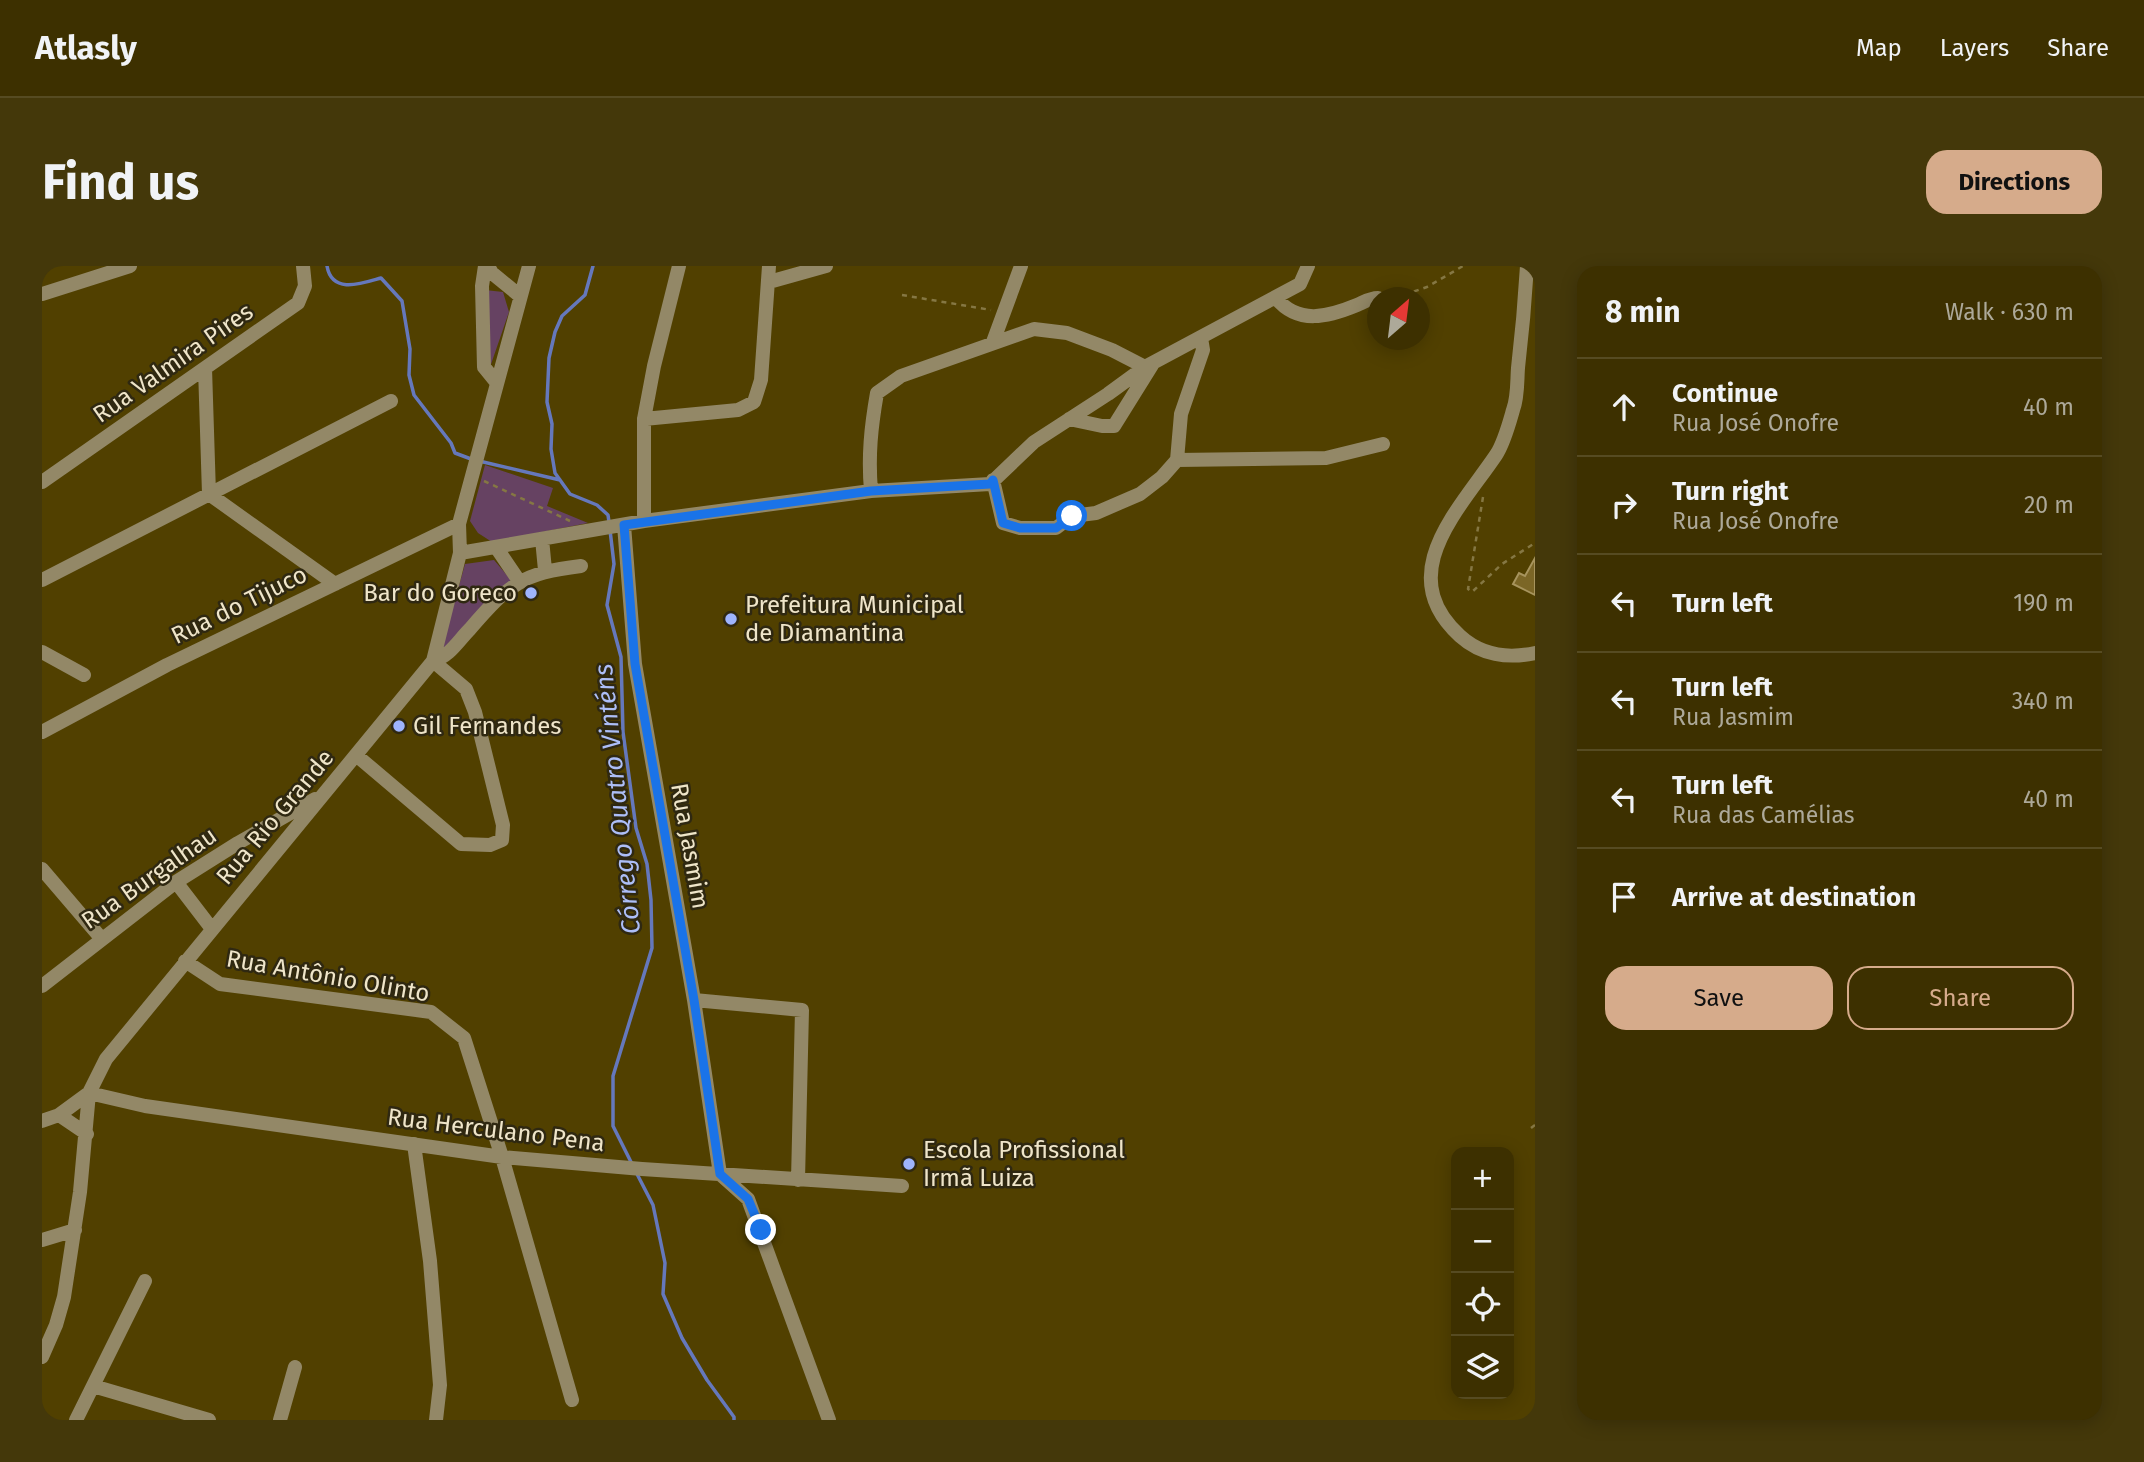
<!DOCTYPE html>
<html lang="en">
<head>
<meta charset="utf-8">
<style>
	body { margin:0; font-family:"Fira Sans",sans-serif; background:#44380a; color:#f1f3f6 }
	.controls { position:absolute; right:21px; bottom:21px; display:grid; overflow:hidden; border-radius:14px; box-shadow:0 4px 18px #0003 }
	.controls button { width:63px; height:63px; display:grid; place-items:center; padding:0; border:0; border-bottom:2px solid #564b22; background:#3d3000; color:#f1f3f6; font:35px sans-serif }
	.compass { position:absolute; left:1325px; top:21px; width:63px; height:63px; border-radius:50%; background:#3d3000; box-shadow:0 4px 18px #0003; rotate:28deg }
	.stop { position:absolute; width:21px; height:21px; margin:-16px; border:5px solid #1a73e8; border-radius:50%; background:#fff }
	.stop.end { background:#1a73e8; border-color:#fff; box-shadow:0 2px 7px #0008 }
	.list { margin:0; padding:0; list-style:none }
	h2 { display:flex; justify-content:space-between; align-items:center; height:91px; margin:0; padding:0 28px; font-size:30px }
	h2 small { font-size:23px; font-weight:400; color:#ada999 }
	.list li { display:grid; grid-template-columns:46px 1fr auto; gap:21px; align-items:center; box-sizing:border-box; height:98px; padding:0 28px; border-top:2px solid #564b22 }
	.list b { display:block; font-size:26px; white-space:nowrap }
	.list p { margin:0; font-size:23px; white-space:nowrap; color:#ada999 }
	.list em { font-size:23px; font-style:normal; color:#ada999 }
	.actions { display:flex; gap:14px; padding:21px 28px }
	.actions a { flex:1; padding:16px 0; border:2px solid #d6ab8b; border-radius:21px; text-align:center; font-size:24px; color:#d6ab8b }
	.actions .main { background:#d6ab8b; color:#111 }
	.icon { flex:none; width:38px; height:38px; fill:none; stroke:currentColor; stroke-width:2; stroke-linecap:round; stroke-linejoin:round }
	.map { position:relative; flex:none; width:1493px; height:1154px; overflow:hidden; border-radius:21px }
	header { display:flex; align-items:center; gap:42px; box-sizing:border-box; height:98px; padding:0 35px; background:#3d3000; border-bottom:2px solid #564b22 }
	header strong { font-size:33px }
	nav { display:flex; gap:38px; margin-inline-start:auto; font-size:24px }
	.intro { display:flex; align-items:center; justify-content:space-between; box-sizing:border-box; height:168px; padding:0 42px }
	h1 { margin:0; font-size:49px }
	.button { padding:18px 32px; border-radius:21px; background:#d6ab8b; color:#111; font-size:24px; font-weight:700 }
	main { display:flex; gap:42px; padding:0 42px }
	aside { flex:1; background:#3d3000; border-radius:21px; box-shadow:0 4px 18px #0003 }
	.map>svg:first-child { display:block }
</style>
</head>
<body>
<header>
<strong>Atlasly</strong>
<nav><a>Map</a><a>Layers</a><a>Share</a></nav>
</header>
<div class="intro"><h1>Find us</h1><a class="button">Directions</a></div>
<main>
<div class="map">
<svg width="1493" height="1154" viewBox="0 0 1493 1154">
	<rect width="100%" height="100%" fill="#514000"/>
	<!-- green -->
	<path fill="#664262" d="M443,24L461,26L467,46L447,104Z
		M443,199L511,222L505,240L546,257L450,276L436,267L428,255Z
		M452,294L469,314L405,386L400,381L423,298Z"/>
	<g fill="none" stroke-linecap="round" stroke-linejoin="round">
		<!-- stream -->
		<path stroke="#6578bc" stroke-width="3.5" d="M285,0C290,29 321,17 339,12L360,35L368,83L367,109L372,129L409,177L413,187L429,193
			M551,0L543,29L520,50L513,66L507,92L505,136L510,158L509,183L513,207L528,228L555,239L566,249L567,256
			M437,195L518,214
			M568,264L572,298L565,339L579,391L581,466L594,562L605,598L609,634L610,682L571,810V860L590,898
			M595,908L611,939L623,997L621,1028L640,1072L665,1114L692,1151V1154"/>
	</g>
	<!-- building -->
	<path fill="#7b6626" stroke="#a7945d" stroke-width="2" d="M1493,292V329L1471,318L1477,307L1483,310Z"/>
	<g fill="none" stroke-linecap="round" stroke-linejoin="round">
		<!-- path -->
		<path stroke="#857743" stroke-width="2.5" stroke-dasharray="5 5" stroke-linecap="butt" d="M860,29L949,44
			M1353,32L1385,21L1421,0
			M442,215L528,255
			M1441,231L1426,323L1430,326L1460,298L1493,277
			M1489,862L1493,859"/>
		<!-- street -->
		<path stroke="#938867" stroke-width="14" d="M443,0L440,20L442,101L455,117
			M446,0L450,7L478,30
			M1485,0C1483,34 1480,68 1476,102C1475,115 1476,131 1471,144C1467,158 1462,177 1454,189C1417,244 1350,308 1418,370C1439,389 1466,393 1493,387
			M727,16L784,0
			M0,28L88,0
			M1234,32C1256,59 1286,51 1315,39C1322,36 1328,32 1336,32
			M951,76L979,0
			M163,102L167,228L293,318
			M602,153L696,144L712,136L719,114L727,0
			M1027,153L1060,160H1072L1110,99
			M1135,194L1284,192L1341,178
			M951,214L961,257L978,262H1014L1030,250L1054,247L1098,228L1120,211L1135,194L1139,148L1161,84L1159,72
			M0,216L256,37L263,20L261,0
			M829,225C826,190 829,161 835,127L859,110L992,63L1025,67L1070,84L1103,101
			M602,255V153L612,100L637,0
			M582,259L593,398L652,734L678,908L706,933L787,1154
			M500,273L503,304
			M454,281L477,315
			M418,287L602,255L829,225L948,218L992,176L1066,128L1103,101L1258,18L1266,0
			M0,314L349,135
			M0,386L42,409
			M391,395C408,390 416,375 428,363C466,319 480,307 539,300
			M0,466L125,399L417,258
			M314,489L419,578L448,579L460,574L461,559L458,547L433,446L424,423L391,395
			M0,603L59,672
			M134,616L170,663
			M143,695L178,718L389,746L422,772L460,891L530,1134
			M0,720L134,616L196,577L273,533
			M652,734L760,744L756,914
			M47,827L103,840L460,891L600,903L860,920
			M17,849L45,868
			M0,855L17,849L47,827
			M372,878L388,995L398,1119L394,1154
			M0,974L33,964
			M0,1091L14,1059L22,1031L38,926L47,827L64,793L391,395L418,287L417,258L487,0
			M51,1120L167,1154
			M34,1154L103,1015
			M238,1154L253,1101"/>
	</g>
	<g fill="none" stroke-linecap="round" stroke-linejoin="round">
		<!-- route -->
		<path stroke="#1a73e8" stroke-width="9" d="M719,964L706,933L678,908L652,734L593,398L582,259L829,225L948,218L951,214L961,257L978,262H1014L1030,250"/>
	</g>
	<!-- markers -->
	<g fill="#9eb4fd" stroke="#2f2811" stroke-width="2.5">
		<circle cx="489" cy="327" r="7"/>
		<circle cx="689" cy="353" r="7"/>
		<circle cx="357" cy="460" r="7"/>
		<circle cx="867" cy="898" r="7"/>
	</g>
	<g text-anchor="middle" stroke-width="5" stroke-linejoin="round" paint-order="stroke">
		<!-- street labels -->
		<g font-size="24" fill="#efe5c9" stroke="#2f2811">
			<text transform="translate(131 97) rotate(-35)" y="8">Rua Valmira Pires</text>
			<text transform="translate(197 339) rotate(-26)" y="8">Rua do Tijuco</text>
			<text transform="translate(233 551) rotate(-50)" y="8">Rua Rio Grande</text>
			<text transform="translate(648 580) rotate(80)" y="8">Rua Jasmim</text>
			<text transform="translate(107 612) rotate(-35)" y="8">Rua Burgalhau</text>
			<text transform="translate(286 710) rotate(10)" y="8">Rua Antônio Olinto</text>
			<text transform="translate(454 864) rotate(7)" y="8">Rua Herculano Pena</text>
		</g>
		<!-- poi labels -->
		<g font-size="24" fill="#efe5c9" stroke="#2f2811" text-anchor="start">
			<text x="475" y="335" text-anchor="end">Bar do Goreco</text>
			<text x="703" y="347">Prefeitura Municipal<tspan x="703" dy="28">de Diamantina</tspan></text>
			<text x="371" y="468">Gil Fernandes</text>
			<text x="881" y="892">Escola Profissional<tspan x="881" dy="28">Irmã Luiza</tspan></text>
		</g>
		<!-- water labels -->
		<g font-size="26" font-style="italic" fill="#adbef7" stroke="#2f2811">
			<text transform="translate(575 533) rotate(-96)" y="9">Córrego Quatro Vinténs</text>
		</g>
	</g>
</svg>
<div class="controls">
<button>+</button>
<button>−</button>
<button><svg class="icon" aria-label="locate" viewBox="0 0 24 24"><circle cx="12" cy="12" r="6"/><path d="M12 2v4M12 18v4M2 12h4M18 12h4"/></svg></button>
<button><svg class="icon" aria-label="layers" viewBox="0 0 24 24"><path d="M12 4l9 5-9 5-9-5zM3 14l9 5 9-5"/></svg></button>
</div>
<svg class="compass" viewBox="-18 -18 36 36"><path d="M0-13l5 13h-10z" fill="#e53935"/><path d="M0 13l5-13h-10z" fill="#ada999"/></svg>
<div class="stop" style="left:1030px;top:250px"></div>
<div class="stop end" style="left:719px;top:964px"></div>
</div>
<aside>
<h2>8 min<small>Walk · 630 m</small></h2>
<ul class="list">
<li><svg class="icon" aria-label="ahead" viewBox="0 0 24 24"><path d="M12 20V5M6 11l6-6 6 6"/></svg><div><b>Continue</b><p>Rua José Onofre</p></div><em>40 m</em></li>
<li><svg class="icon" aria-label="right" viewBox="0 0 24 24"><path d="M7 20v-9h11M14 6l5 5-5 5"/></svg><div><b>Turn right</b><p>Rua José Onofre</p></div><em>20 m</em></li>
<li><svg class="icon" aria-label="left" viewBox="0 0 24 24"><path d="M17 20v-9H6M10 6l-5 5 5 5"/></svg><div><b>Turn left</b></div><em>190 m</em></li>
<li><svg class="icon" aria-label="left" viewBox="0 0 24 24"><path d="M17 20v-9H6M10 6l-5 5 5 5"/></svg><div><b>Turn left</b><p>Rua Jasmim</p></div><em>340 m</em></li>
<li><svg class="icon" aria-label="left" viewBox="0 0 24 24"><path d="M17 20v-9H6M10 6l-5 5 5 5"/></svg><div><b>Turn left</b><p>Rua das Camélias</p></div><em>40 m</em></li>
<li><svg class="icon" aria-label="arrive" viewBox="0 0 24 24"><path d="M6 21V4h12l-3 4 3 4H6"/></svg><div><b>Arrive at destination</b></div></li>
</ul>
<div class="actions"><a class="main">Save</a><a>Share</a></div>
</aside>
</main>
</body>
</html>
